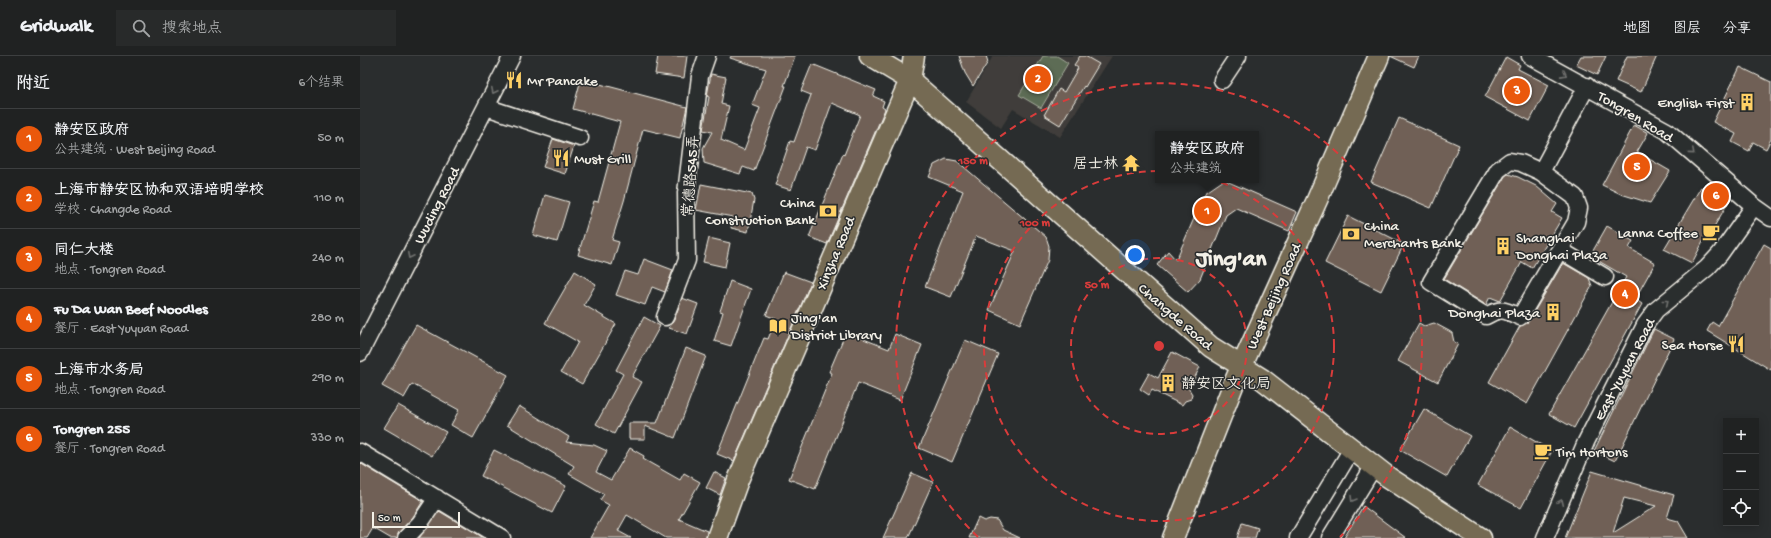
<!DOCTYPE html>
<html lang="zh">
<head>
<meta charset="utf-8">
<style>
	body { margin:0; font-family:"Gochi Hand","LXGW WenKai TC",sans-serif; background:#282a2a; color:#f1f3f6 }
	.controls { position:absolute; right:12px; bottom:12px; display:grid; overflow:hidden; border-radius:0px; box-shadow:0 2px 10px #0003 }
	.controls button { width:36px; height:36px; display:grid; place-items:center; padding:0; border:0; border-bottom:1px solid #3d3f40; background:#202222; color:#f1f3f6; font:20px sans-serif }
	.scale { position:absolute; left:12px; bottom:10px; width:88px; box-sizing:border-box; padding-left:4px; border:2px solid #f4f1e8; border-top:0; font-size:11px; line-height:14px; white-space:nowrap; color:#f4f1e8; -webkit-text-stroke:3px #2a2d2e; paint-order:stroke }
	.you { position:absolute; left:775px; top:199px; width:14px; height:14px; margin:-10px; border:3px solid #fff; border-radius:50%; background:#1a73e8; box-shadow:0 0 0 6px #1a73e833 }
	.badge { display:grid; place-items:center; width:26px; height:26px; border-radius:50%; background:#ea580c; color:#fff; font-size:13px; font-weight:700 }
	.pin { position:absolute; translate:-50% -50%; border:2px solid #fff; box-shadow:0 1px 4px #0006 }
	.popup { position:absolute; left:795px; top:75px; width:104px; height:52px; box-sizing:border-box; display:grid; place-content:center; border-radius:0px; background:#202222; filter:drop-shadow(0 1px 3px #0005); font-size:13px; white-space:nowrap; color:#a2a4a5 }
	.popup b { font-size:15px; color:#f1f3f6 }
	.popup::after { content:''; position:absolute; left:50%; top:100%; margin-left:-8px; border:8px solid transparent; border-top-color:#202222 }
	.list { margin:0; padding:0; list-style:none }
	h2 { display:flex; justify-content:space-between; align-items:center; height:52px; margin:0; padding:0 16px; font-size:17px }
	h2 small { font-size:13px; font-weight:400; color:#a2a4a5 }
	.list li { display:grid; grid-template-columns:26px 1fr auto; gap:12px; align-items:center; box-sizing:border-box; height:60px; padding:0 16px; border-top:1px solid #3d3f40 }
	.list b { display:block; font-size:15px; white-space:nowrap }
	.list p { margin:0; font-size:13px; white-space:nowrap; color:#a2a4a5 }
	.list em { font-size:13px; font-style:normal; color:#a2a4a5 }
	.icon { flex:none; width:22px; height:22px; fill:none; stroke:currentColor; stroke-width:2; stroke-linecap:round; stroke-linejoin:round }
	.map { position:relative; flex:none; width:1411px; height:482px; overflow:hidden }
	header { display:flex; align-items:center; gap:24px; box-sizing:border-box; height:56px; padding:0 20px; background:#202222; border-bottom:1px solid #3d3f40 }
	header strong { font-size:19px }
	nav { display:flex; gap:22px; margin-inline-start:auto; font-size:14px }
	.search { width:280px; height:36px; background:#282a2a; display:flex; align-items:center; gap:10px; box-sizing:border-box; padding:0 14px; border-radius:0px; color:#a2a4a5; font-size:15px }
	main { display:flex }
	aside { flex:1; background:#202222 }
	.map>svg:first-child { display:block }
</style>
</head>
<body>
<header>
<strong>Gridwalk</strong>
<div class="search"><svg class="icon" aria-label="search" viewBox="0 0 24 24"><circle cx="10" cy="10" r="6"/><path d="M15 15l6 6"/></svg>搜索地点</div>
<nav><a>地图</a><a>图层</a><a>分享</a></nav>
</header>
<main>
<aside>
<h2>附近<small>6个结果</small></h2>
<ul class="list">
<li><span class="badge">1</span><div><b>静安区政府</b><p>公共建筑 · West Beijing Road</p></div><em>50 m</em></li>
<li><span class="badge">2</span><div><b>上海市静安区协和双语培明学校</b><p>学校 · Changde Road</p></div><em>110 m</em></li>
<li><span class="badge">3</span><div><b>同仁大楼</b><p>地点 · Tongren Road</p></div><em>240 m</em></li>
<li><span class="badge">4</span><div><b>Fu Da Wan Beef Noodles</b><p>餐厅 · East Yuyuan Road</p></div><em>280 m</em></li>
<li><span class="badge">5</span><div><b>上海市水务局</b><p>地点 · Tongren Road</p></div><em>290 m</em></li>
<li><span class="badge">6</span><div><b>Tongren 255</b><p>餐厅 · Tongren Road</p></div><em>330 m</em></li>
</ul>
</aside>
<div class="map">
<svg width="1411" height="482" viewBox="0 0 1411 482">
	<rect width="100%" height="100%" fill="#2a2d2e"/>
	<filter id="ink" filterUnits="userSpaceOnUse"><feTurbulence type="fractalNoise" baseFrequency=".025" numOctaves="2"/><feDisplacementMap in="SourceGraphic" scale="8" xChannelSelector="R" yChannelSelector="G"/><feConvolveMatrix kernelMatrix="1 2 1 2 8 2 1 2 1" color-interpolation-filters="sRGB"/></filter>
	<g filter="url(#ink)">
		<!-- built -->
		<path fill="#3f3d3a" d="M633,0H752L700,81L653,53L641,72L606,46Z"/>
		<!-- green -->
		<path fill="#5d6c54" stroke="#a8ae9e" d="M683,0H697L708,7L681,52L659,39Z"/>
		<!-- building -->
		<path fill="#6f6156" stroke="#f4f1e8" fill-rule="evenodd" d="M298,0H327L324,22L295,18Z
			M371,0H435L424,30H426L394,115L383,111L380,118L344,107L343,92L352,76L343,74L349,41L347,40L351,18L366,21L361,48L369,50L361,84L384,94L400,52L392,49L406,13L370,2Z
			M599,0H626L628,6L613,30L605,17Z
			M720,0H725L739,8L725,31L724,30L700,69L684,59L699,33L704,36L718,12L714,9Z
			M1030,0H1059L1054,11Z
			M1221,0H1246L1237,19L1216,9Z
			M1267,0H1297L1281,36L1256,25Z
			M1146,1L1160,9L1158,13L1189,29L1170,65L1125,41Z
			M452,8L516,34L513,40L524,45L522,51L525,53L467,188L449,181L483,98L484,99L500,59L472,47L455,94L446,91L431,134L415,129L430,85L434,86L451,39L441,35Z
			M1380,11L1411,26V83L1406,93L1393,86L1389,95L1372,86L1376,78L1353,66Z
			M221,23L327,51L320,82L283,73L264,145L252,184L259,186L252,209L218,199L234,145L238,146L260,66L213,53Z
			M1039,62L1099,89L1071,152L1011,126Z
			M1274,69L1288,77L1277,96L1310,115L1290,147L1261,138L1242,129Z
			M193,83L214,90L205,118L183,111Z
			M586,103L597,105L686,181L689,190L688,204L660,268L629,254L655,195L616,180L591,241L565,231L603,135L569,121L574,109Z
			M1148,118L1158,121L1176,130L1197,148L1192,156L1202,162L1172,212L1162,206L1140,245L1130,241L1126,249L1084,223L1145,120Z
			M864,124L937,156L929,175L876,152L866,159L840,223L828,236L797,209L808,195L816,204L845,137Z
			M341,128L392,138L394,144L388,176L371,172L373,161L336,154Z
			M1341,131L1368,147L1348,181L1346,180L1332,207L1304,193Z
			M185,139L209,146L197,186L173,179Z
			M988,160L1044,188L1021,235L965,207Z
			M1247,170L1273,185L1269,192L1295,207L1275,243L1282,248L1214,372L1189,358L1266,221L1230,200Z
			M349,182L370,187L365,211L343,206Z
			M1404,188L1411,192V314L1347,275L1352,266L1358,270Z
			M284,203L313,214L305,236L292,231L285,249L256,239L265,215L278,219Z
			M1203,207L1229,222L1232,230L1167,348L1129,326L1160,270L1168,266Z
			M215,215L236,228L224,249L256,268L222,328L201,316L218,286L185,267Z
			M424,216L451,226L374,405L357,398L404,282L408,283L416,263L406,259Z
			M370,225L391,233L371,290L354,285L363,256L360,255Z
			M322,242L338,248L327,278L309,272L314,264Z
			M284,261L300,270L272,321L282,326L254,378L236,368L263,318L256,314Z
			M1059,267L1064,270L1074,267L1089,275L1092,277L1094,286L1098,288L1078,326L1038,305Z
			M56,269L148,319L113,382L91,369L99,354L52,328L44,342L22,330Z
			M1294,273L1314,283L1255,405L1234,395Z
			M486,276L529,293L535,278L562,289L540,344L498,327L455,433L429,423L472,317L469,316Z
			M605,284L638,298L592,406L559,392Z
			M326,292L346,300L315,382L285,370V383H269V367H297Z
			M812,296L840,311L829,333L832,338L831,343L825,345L822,349L792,334L789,339L780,333L789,317L798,322Z
			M38,349L86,376L72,400L24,372Z
			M159,350L209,381L206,386L234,389L247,395L236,416L251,424L270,392L284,400L283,403L320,424L324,417L340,426L319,463L347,475L346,482H306L267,459L258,475L271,482H230L249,449L240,444L244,438L209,418L214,410L147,369Z
			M1064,353L1110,380L1087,421L1040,394Z
			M1150,371L1192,395L1161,452L1118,429Z
			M134,394L206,430L192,457L121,420Z
			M0,407L63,445L53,461L39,476L37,482H30L13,472L7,482H0Z
			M1232,415L1314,439L1307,462L1318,465L1328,482H1205ZM1264,442L1296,450L1253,477Z
			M354,416L366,422L360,439L346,432Z
			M552,417L573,426L548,482H523Z
			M1003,450L1046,482H984Z
			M79,455L124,482H59Z
			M618,462L624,465L630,463L637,464L643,474L660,482H609Z
			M882,467L898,472L895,482H877Z"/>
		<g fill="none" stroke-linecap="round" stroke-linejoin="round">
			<!-- minor casing -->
			<g stroke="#f4f1e8" stroke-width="19">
				<path id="minor" d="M1170,0L1307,75L1394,150L1411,162
					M862,24L878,0
					M126,51L220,82
					M1150,105L1161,107L1181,116L1215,141L1219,152L1216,166L1160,261C1145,254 1141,251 1126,260L1071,226L1138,114Z
					M1181,116L1227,30
					M1200,194L1245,221
					M305,261L327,204L326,137L340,20L347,0
					M0,297L152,0
					M0,396L142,482
					M46,482L60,467L77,442
					M938,482L992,393
					M970,482L1014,410
					M1185,482L1226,386L1285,269L1296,254L1347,212L1360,198L1394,150"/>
			</g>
			<!-- major casing -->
			<g stroke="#f4f1e8" stroke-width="23">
				<path id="major" d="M510,0L550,24L851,291L902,323L1028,421L1121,482
					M357,482L378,424L550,24L554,0
					M813,482L874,327L957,144L1019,0"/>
			</g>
			<!-- minor -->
			<use href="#minor" stroke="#2a2d2e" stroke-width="16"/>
			<!-- major -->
			<use href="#major" stroke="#746b52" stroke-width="20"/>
		</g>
		<!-- one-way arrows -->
		<defs><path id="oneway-chevron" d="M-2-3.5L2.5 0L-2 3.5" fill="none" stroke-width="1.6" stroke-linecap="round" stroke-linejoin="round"/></defs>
		<g stroke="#71726f">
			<use href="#oneway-chevron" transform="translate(1204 18) rotate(28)"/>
			<use href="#oneway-chevron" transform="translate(134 35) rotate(117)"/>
			<use href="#oneway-chevron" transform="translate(1332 96) rotate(41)"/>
			<use href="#oneway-chevron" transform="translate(50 200) rotate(117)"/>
			<use href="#oneway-chevron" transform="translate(1306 246) rotate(-39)"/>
			<use href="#oneway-chevron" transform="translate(993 443) rotate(121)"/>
			<use href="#oneway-chevron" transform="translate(1201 446) rotate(-66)"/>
		</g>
	</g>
	<!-- distance rings -->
	<g fill="none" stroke="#d93c3b" stroke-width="2" stroke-dasharray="7 5">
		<circle cx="799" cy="290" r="88"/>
		<circle cx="799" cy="290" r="175"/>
		<path d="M618 481A263 263 0 1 1 980 481"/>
	</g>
	<!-- icons -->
	<defs>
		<g id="restaurant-bare" transform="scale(1.38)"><path d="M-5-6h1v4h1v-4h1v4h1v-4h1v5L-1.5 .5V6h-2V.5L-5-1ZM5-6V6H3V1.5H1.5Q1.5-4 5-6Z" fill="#ffd166" stroke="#2a2d2e" stroke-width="2.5" paint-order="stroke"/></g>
		<g id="building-bare" transform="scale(1.38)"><path d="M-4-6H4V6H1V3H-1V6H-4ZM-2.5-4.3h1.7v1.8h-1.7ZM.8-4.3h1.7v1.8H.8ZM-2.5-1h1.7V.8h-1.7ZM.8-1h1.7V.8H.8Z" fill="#ffd166" stroke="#2a2d2e" stroke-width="2.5" paint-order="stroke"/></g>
		<g id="temple-bare" transform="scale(1.38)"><path d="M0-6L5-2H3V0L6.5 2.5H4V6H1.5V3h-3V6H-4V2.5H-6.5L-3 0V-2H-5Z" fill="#ffd166" stroke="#2a2d2e" stroke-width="2.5" paint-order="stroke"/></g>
		<g id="bank-bare" transform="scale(1.38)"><path d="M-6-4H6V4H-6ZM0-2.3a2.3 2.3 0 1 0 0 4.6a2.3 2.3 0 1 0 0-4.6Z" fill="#ffd166" stroke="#2a2d2e" stroke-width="2.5" paint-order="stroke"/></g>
		<g id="cafe-bare" transform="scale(1.38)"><path d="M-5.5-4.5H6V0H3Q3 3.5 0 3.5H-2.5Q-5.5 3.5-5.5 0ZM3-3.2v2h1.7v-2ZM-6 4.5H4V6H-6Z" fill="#ffd166" stroke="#2a2d2e" stroke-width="2.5" paint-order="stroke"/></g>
		<g id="library-bare" transform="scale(1.38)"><path d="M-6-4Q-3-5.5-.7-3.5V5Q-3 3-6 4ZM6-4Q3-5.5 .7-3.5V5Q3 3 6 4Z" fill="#ffd166" stroke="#2a2d2e" stroke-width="2.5" paint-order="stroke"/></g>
	</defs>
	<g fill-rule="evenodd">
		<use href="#restaurant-bare" x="154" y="24"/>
		<use href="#building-bare" x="1387" y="46"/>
		<use href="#restaurant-bare" x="201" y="102"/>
		<use href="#temple-bare" x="771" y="107"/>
		<use href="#bank-bare" x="468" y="155"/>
		<use href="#cafe-bare" x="1351" y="176"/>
		<use href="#bank-bare" x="991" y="178"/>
		<use href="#building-bare" x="1143" y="190"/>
		<use href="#building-bare" x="1193" y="256"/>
		<use href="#library-bare" x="418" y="270"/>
		<use href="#restaurant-bare" x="1376" y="288"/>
		<use href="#building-bare" x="808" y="327"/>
		<use href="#cafe-bare" x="1183" y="395"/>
	</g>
	<g text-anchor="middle" stroke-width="3" stroke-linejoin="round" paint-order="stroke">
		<!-- poi labels -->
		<g font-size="15" fill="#f4f1e8" stroke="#2a2d2e" text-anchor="start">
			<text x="167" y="29">Mr Pancake</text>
			<text x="1374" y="51" text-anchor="end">English First</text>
			<text x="214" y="107">Must Grill</text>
			<text x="758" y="112" text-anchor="end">居士林</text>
			<text x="455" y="151" text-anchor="end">China<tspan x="455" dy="17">Construction Bank</tspan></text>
			<text x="1004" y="174">China<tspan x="1004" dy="17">Merchants Bank</tspan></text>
			<text x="1338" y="181" text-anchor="end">Lanna Coffee</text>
			<text x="1156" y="186">Shanghai<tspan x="1156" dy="17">Donghai Plaza</tspan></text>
			<text x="1180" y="261" text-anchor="end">Donghai Plaza</text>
			<text x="431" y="266">Jing'an<tspan x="431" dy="17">District Library</tspan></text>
			<text x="1363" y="293" text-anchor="end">Sea Horse</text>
			<text x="821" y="332">静安区文化局</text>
			<text x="1196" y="400">Tim Hortons</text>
		</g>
		<!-- street labels -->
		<g font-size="15" fill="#f4f1e8" stroke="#2a2d2e">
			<text transform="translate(1276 60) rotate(31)" y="5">Tongren Road</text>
			<text transform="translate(330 120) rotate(-86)" y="5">常德路545弄</text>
			<text transform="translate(76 149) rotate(-63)" y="5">Wuding Road</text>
			<text transform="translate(475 197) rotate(-67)" y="5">Xinzha Road</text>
			<text transform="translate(913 240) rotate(-66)" y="5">West Beijing Road</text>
			<text transform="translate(816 260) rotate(41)" y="5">Changde Road</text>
			<text transform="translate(1264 313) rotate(-62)" y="5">East Yuyuan Road</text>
		</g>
		<!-- town labels -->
		<g font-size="23" font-weight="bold" fill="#f4f1e8" stroke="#2a2d2e">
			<text x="871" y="209">Jing'an</text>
		</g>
	</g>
	<circle cx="799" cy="290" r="6" fill="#d93c3b" stroke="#2a2d2e" stroke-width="2"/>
	<g font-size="12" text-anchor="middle" font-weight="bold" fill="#d93c3b" stroke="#2a2d2e" stroke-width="3" stroke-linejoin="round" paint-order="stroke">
		<text x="613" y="108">150 m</text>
		<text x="675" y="170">100 m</text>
		<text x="737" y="232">50 m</text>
	</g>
</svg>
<div class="controls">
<button>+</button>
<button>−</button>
<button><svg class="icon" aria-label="locate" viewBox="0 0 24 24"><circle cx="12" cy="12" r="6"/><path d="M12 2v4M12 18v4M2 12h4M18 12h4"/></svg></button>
</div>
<div class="scale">50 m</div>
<div class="you"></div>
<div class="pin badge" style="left:847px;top:155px">1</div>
<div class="popup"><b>静安区政府</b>公共建筑</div>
<div class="pin badge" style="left:678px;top:23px">2</div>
<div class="pin badge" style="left:1157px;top:35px">3</div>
<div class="pin badge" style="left:1265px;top:238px">4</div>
<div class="pin badge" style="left:1277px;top:111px">5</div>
<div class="pin badge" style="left:1356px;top:140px">6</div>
</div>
</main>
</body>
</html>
